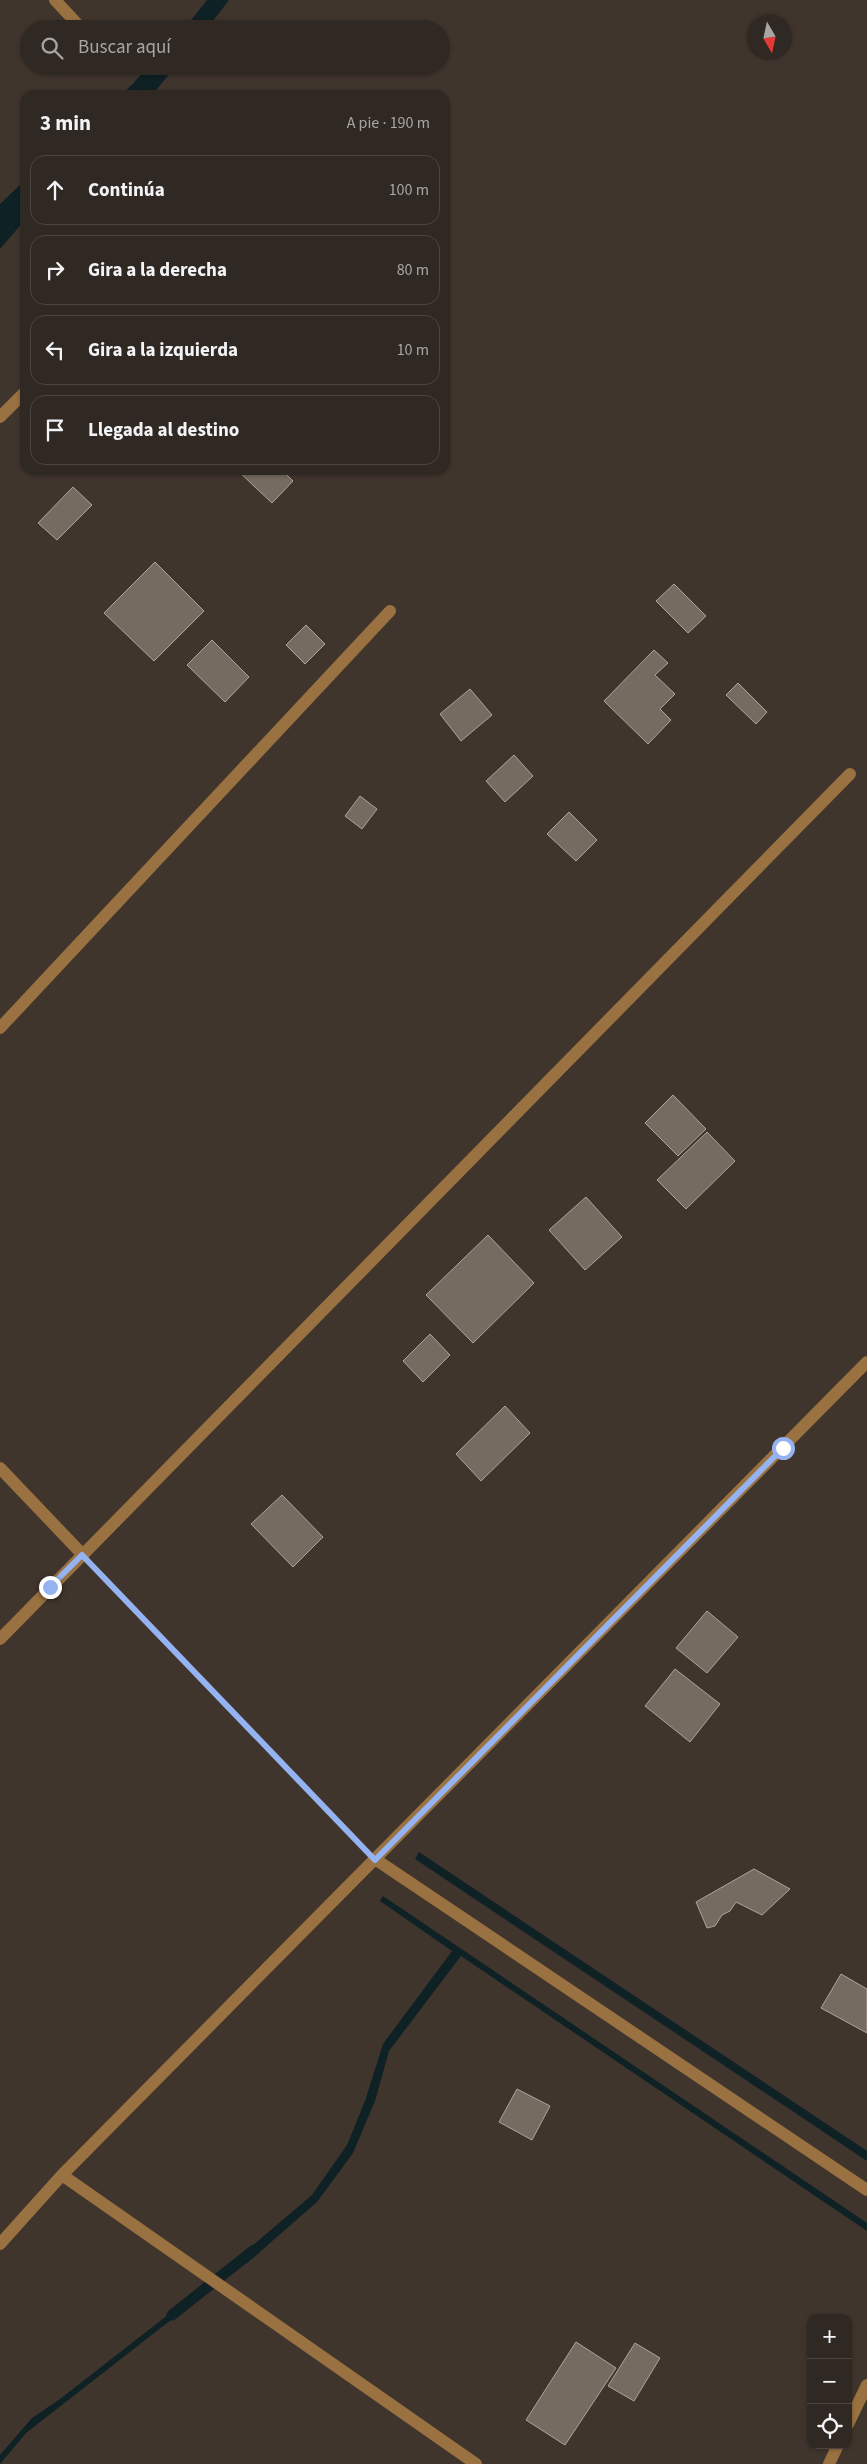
<!DOCTYPE html>
<html lang="es">
<head>
<meta charset="utf-8">
<style>
	body { margin:0; font-family:"Source Sans 3",sans-serif; background:#38302a; color:#f1f3f6 }
	.controls { position:absolute; right:15px; bottom:15px; display:grid; overflow:hidden; border-radius:10px; box-shadow:0 1px 4px #0004 }
	.controls button { width:45px; height:45px; display:grid; place-items:center; padding:0; border:0; border-bottom:1px solid #4b4440; background:#302822; color:#f1f3f6; font:25px sans-serif }
	.compass { position:absolute; left:747px; top:15px; width:45px; height:45px; border-radius:50%; background:#302822; box-shadow:0 1px 4px #0004; rotate:171deg }
	.stop { position:absolute; width:15px; height:15px; margin:-11px; border:4px solid #95b2f1; border-radius:50%; background:#fff }
	.stop.end { background:#95b2f1; border-color:#fff; box-shadow:0 1px 5px #0008 }
	.list { margin:0; padding:0; list-style:none }
	h2 { display:flex; justify-content:space-between; align-items:center; height:65px; margin:0; padding:0 20px; font-size:21px }
	h2 small { font-size:16px; font-weight:400; color:#a8a6a5 }
	.list li { display:grid; grid-template-columns:32px 1fr auto; gap:15px; align-items:center; box-sizing:border-box; height:70px; margin:0 10px 10px; padding:0 10px; border:1px solid #4b4440; border-radius:15px }
	.list b { display:block; font-size:19px; white-space:nowrap }
	.list em { font-size:16px; font-style:normal; color:#a8a6a5 }
	.icon { flex:none; width:28px; height:28px; fill:none; stroke:currentColor; stroke-width:2; stroke-linecap:round; stroke-linejoin:round }
	.map { position:relative; flex:none; width:867px; height:2464px; overflow:hidden }
	.search { position:absolute; background:#302822; box-shadow:0 1px 4px #0004; left:20px; top:20px; width:430px; height:55px; display:flex; align-items:center; gap:12px; box-sizing:border-box; padding:0 18px; border-radius:28px; color:#a8a6a5; font-size:19px }
	.panel { position:absolute; background:#302822; box-shadow:0 1px 4px #0004; left:20px; top:90px; width:430px; height:385px; border-radius:15px }
	.map>svg:first-child { display:block }
</style>
</head>
<body>
<div class="map">
<svg width="867" height="2464" viewBox="0 0 867 2464">
	<rect width="100%" height="100%" fill="#40352d"/>
	<!-- water -->
	<path fill="#0e2124" d="M207,0H229L207,29H184Z
		M149,66H176L152,95H147L135,81Z
		M25,180V220L0,249V204Z
		M419,1852L867,2151V2161L415,1859Z
		M383,1896L867,2223V2231L461,1956L389,2051L375,2101L353,2153L317,2202L246,2264L240,2256L312,2195L347,2145L365,2101L383,2044L452,1951L380,1901Z
		M182,2304L185,2309L26,2433L0,2464V2455L32,2418L60,2399Z"/>
	<g fill="none" stroke-linecap="round" stroke-linejoin="round">
		<!-- stream -->
		<path stroke="#0e2124" stroke-width="11" d="M129,95L160,66
			M172,2315L254,2250"/>
	</g>
	<!-- building -->
	<path fill="#766b61" stroke="#b0a399" d="M237,470H282L293,481L272,503Z
		M73,487L92,505L57,540L38,523Z
		M155,562L204,611L154,661L104,613Z
		M674,584L706,616L688,633L656,601Z
		M306,625L325,644L305,664L286,645Z
		M212,640L249,677L225,702L187,665Z
		M654,650L668,663L655,675L675,694L660,709L671,720L648,744L604,701Z
		M738,683L767,712L756,724L726,695Z
		M470,689L492,715L461,741L440,714Z
		M514,755L533,776L505,802L486,781Z
		M360,796L377,809L362,829L345,816Z
		M569,812L597,840L576,861L547,834Z
		M673,1095L706,1129L678,1156L645,1123Z
		M707,1132L735,1161L686,1209L657,1180Z
		M586,1197L622,1237L585,1270L549,1230Z
		M488,1235L534,1283L473,1343L426,1295Z
		M430,1334L450,1355L423,1382L403,1361Z
		M505,1406L530,1433L481,1481L456,1454Z
		M282,1495L323,1537L293,1567L251,1524Z
		M707,1611L738,1637L707,1673L676,1648Z
		M675,1669L720,1704L690,1742L645,1706Z
		M754,1869L790,1889L762,1915L736,1902L730,1911L722,1915L715,1926L707,1928L696,1902Z
		M841,1974L867,1989V2033L821,2008Z
		M517,2089L550,2106L532,2140L499,2122Z
		M576,2342L616,2368L565,2445L526,2420Z
		M635,2343L660,2358L634,2401L608,2386Z"/>
	<g fill="none" stroke-linecap="round" stroke-linejoin="round">
		<!-- path -->
		<path stroke="#8b827b" stroke-width="3" stroke-dasharray="2.5 2.5" stroke-linecap="butt" d="M100,1573L357,1841"/>
		<!-- minor -->
		<path stroke="#9a7140" stroke-width="12" d="M55,0L82,29
			M0,417L25,392
			M0,1028L390,611
			M0,1468L83,1555
			M0,1639L850,774
			M375,1859L867,2190
			M62,2175L476,2464
			M0,2244L62,2175L867,1362
			M848,2424L867,2385
			M829,2464L838,2445"/>
	</g>
	<g fill="none" stroke-linecap="round" stroke-linejoin="round">
		<!-- route -->
		<path stroke="#95b2f1" stroke-width="6" d="M50,1587L82,1555L375,1860L783,1448"/>
	</g>
</svg>
<div class="controls">
<button>+</button>
<button>−</button>
<button><svg class="icon" aria-label="locate" viewBox="0 0 24 24"><circle cx="12" cy="12" r="6"/><path d="M12 2v4M12 18v4M2 12h4M18 12h4"/></svg></button>
</div>
<svg class="compass" viewBox="-18 -18 36 36"><path d="M0-13l5 13h-10z" fill="#e53935"/><path d="M0 13l5-13h-10z" fill="#a8a6a5"/></svg>
<div class="stop" style="left:783px;top:1448px"></div>
<div class="stop end" style="left:50px;top:1587px"></div>
<div class="search"><svg class="icon" aria-label="search" viewBox="0 0 24 24"><circle cx="10" cy="10" r="6"/><path d="M15 15l6 6"/></svg>Buscar aquí</div>
<section class="panel">
<h2>3 min<small>A pie · 190 m</small></h2>
<ul class="list">
<li><svg class="icon" aria-label="ahead" viewBox="0 0 24 24"><path d="M12 20V5M6 11l6-6 6 6"/></svg><div><b>Continúa</b></div><em>100 m</em></li>
<li><svg class="icon" aria-label="right" viewBox="0 0 24 24"><path d="M7 20v-9h11M14 6l5 5-5 5"/></svg><div><b>Gira a la derecha</b></div><em>80 m</em></li>
<li><svg class="icon" aria-label="left" viewBox="0 0 24 24"><path d="M17 20v-9H6M10 6l-5 5 5 5"/></svg><div><b>Gira a la izquierda</b></div><em>10 m</em></li>
<li><svg class="icon" aria-label="arrive" viewBox="0 0 24 24"><path d="M6 21V4h12l-3 4 3 4H6"/></svg><div><b>Llegada al destino</b></div></li>
</ul>
</section>
</div>
</body>
</html>
